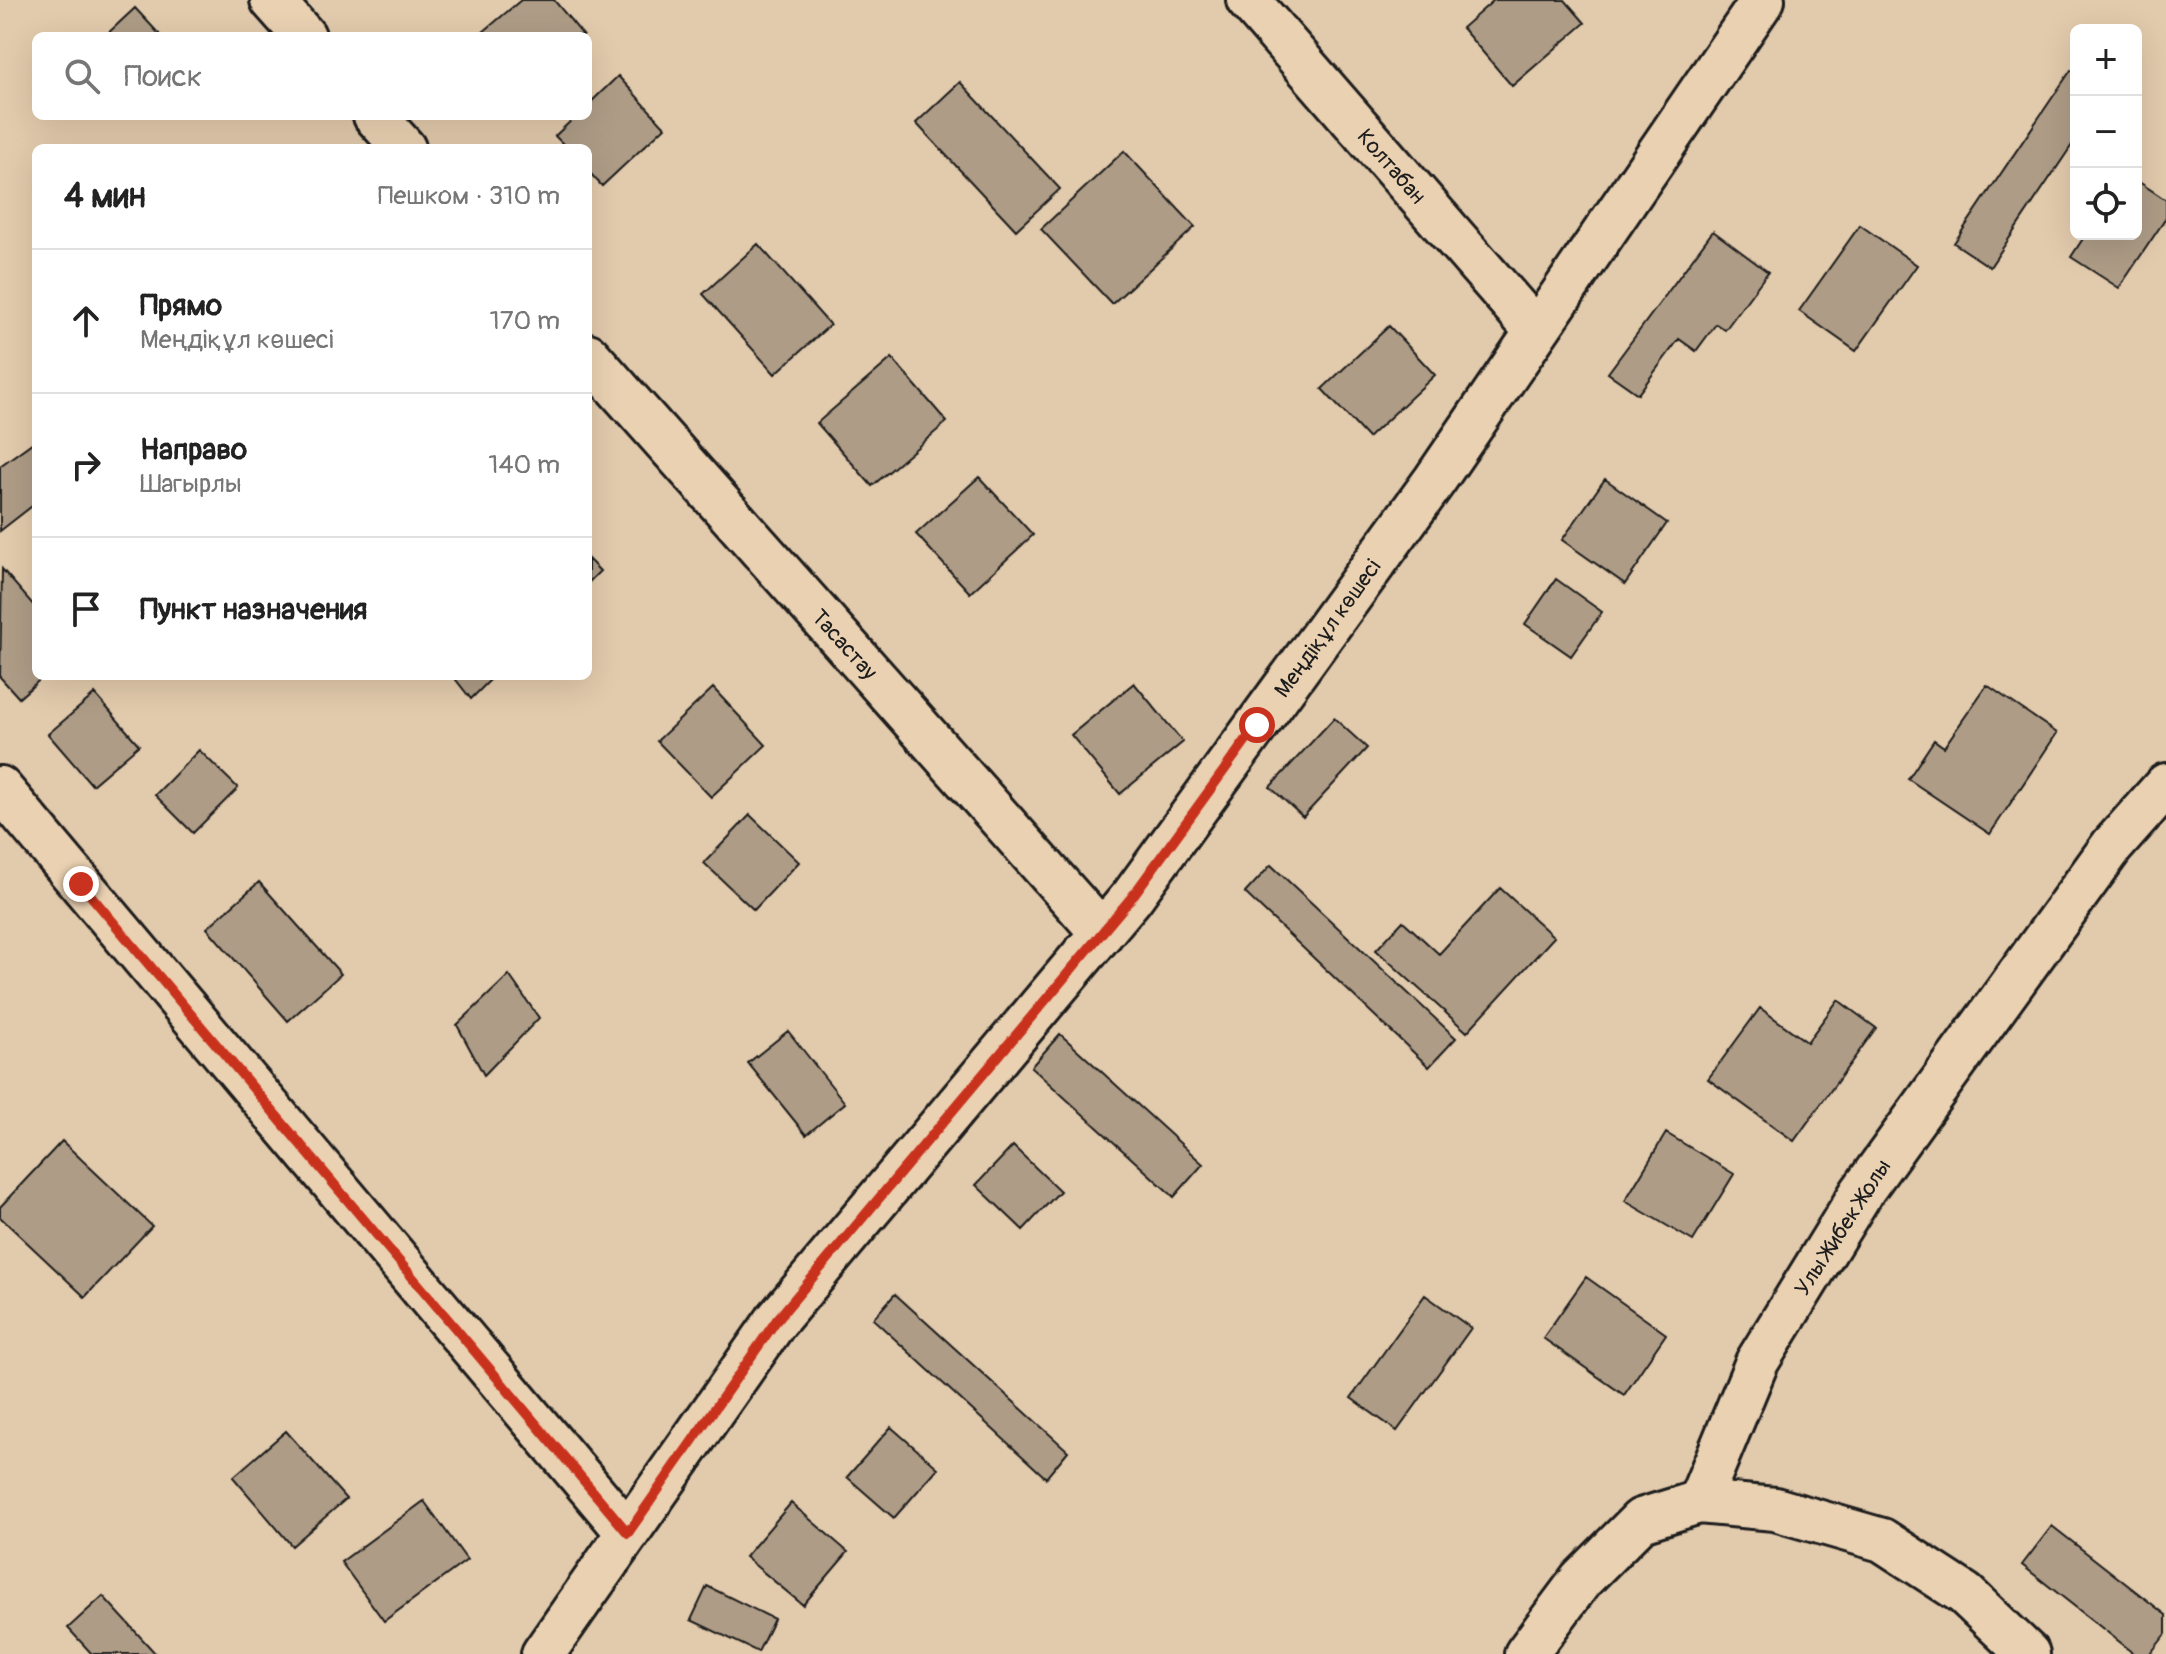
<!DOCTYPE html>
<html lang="ru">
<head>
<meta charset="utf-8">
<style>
	body { margin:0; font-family:Pangolin,sans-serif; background:#f2f2f2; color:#222 }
	.controls { position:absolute; right:24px; top:24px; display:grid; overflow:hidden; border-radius:12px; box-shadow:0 8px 32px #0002 }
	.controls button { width:72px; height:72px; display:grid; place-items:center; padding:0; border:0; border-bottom:2px solid #e0e0e0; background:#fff; color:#222; font:40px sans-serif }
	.stop { position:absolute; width:24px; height:24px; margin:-18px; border:6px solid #c8321e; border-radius:50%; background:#fff }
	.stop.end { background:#c8321e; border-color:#fff; box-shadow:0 2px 8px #0008 }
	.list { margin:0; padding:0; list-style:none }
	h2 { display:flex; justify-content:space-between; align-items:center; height:104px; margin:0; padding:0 32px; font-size:34px }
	h2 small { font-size:26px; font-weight:400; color:#767676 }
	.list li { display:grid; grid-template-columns:52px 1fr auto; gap:24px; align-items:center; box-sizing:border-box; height:144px; padding:0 32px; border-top:2px solid #e0e0e0 }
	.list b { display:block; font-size:30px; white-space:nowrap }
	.list p { margin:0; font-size:26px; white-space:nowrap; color:#767676 }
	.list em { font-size:26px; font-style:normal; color:#767676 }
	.icon { flex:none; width:44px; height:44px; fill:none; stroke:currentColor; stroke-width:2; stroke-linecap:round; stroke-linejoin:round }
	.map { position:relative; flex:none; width:2166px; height:1654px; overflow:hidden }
	.search { position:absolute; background:#fff; box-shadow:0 8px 32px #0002; left:32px; top:32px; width:560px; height:88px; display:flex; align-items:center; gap:20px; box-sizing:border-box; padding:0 28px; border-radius:12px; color:#767676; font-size:30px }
	.panel { position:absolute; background:#fff; box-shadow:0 8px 32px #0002; left:32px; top:144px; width:560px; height:536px; border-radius:12px }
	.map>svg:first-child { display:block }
</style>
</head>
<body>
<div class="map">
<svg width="2166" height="1654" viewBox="0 0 2166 1654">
	<rect width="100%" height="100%" fill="#e2caac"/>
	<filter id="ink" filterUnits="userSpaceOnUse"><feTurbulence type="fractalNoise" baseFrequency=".0125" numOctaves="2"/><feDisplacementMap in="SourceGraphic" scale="16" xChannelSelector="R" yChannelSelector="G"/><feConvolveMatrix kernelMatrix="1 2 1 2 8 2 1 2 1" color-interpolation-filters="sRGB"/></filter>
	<g filter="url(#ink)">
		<!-- building -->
		<path fill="#ae9c86" stroke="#1c1c1c" stroke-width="2" d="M521,0H554L583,35L487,36L483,32Z
			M1494,0H1565L1585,23L1512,86L1462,28Z
			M135,8L161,36H105Z
			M2071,70L2076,73V139L1990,267L1954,243Z
			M618,76L665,127L602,186L588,171V148H567L555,136L576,116H588V105Z
			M960,82L1060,189L1016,230L916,123Z
			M1124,151L1195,227L1112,304L1041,229Z
			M2136,180L2166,200V218L2119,288L2071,257L2086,234H2136Z
			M1860,225L1917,265L1856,351L1799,311Z
			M1713,231L1768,272L1725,330L1716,324L1696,351L1679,339L1638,394L1608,373Z
			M758,244L830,325L775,374L703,294Z
			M1389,326L1435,375L1368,438L1322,389Z
			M892,358L947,422L872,486L817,423Z
			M36,440V503L0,531V466Z
			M979,477L1033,535L970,593L916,534Z
			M1605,479L1667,523L1625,584L1562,540Z
			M588,559L600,571L588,583Z
			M2,569L36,608V676H44L19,698L0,677Z
			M1556,579L1602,612L1571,656L1525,624Z
			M453,676H494L471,699Z
			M1134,683L1183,742L1120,794L1071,735Z
			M1987,685L2057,733L1990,834L1908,779L1934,740L1944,747Z
			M713,688L766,745L711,797L657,741Z
			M95,694L139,745L92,785L48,734Z
			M1334,718L1367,748L1303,817L1270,787Z
			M199,750L238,788L193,833L155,795Z
			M750,815L799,862L754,910L704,863Z
			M1271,865L1456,1038L1429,1067L1245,893Z
			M259,882L341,974L288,1021L207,928Z
			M1500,888L1554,937L1467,1032L1376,950L1403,921L1439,954Z
			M509,975L539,1018L484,1075L457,1025Z
			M1838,1000L1876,1028L1794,1141L1708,1079L1760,1008L1807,1042Z
			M788,1031L845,1103L806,1135L748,1063Z
			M1060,1034L1203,1164L1174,1197L1031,1067Z
			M1666,1133L1734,1174L1693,1241L1625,1201Z
			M62,1141L152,1226L85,1297L0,1217V1207Z
			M1013,1146L1060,1191L1023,1230L976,1185Z
			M1586,1277L1666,1334L1624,1395L1543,1338Z
			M895,1294L1068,1451L1046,1478L873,1319Z
			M1425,1295L1471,1328L1397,1431L1351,1398Z
			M891,1427L938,1468L894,1518L847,1477Z
			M286,1431L346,1499L292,1546L233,1477Z
			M424,1501L467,1560L384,1621L341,1562Z
			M791,1503L848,1552L803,1605L745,1557Z
			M2052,1526L2166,1615V1634L2150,1654H2135L2022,1565Z
			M707,1586L774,1619L758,1652L691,1620Z
			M103,1596L156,1654H92L68,1628Z"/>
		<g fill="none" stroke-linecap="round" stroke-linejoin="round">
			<!-- minor casing -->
			<g stroke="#1c1c1c" stroke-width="48">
				<path id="minor" d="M272,0L304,36
					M1248,0L1536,331
					M375,116L404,148
					M588,355L1102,933
					M0,788L628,1533
					M1699,1502L1775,1509L1882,1540L1965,1594L2028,1654
					M543,1654L776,1321L1132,897L1435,480L1763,0
					M1526,1654L1581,1580L1641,1520L1699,1502L1757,1362L1861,1193L2112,846L2166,785"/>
			</g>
			<!-- minor -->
			<use href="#minor" stroke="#ead1b2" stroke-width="42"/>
		</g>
	</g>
	<g fill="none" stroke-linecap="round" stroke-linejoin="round" filter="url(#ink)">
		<!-- route -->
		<path stroke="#c8321e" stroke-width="10" d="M81,884L628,1533L776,1321L1132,897L1257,725"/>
	</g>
	<g text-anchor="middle" stroke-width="6" stroke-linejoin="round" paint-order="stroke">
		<!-- street labels -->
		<g font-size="22" fill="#1c1c1c" stroke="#ead1b2">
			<text transform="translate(1392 166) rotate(49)" y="8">Колтабан</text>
			<text transform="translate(1327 628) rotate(-54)" y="8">Меңдіқұл көшесі</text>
			<text transform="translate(845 644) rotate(48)" y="8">Тасастау</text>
			<text transform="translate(1842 1227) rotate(-57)" y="8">Улы Жибек Жолы</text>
		</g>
	</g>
</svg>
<div class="controls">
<button>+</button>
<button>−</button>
<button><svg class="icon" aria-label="locate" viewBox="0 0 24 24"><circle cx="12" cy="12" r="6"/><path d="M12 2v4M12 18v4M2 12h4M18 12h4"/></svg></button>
</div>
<div class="stop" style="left:1257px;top:725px"></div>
<div class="stop end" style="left:81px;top:884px"></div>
<div class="search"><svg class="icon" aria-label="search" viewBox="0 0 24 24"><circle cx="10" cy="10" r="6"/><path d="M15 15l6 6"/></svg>Поиск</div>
<section class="panel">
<h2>4 мин<small>Пешком · 310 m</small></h2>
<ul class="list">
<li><svg class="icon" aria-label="ahead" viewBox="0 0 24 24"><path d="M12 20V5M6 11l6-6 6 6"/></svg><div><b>Прямо</b><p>Меңдіқұл көшесі</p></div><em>170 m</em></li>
<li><svg class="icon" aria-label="right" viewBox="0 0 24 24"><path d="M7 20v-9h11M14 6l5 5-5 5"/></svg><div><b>Направо</b><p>Шагырлы</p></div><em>140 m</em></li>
<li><svg class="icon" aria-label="arrive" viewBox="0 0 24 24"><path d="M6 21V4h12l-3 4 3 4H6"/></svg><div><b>Пункт назначения</b></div></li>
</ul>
</section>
</div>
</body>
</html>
